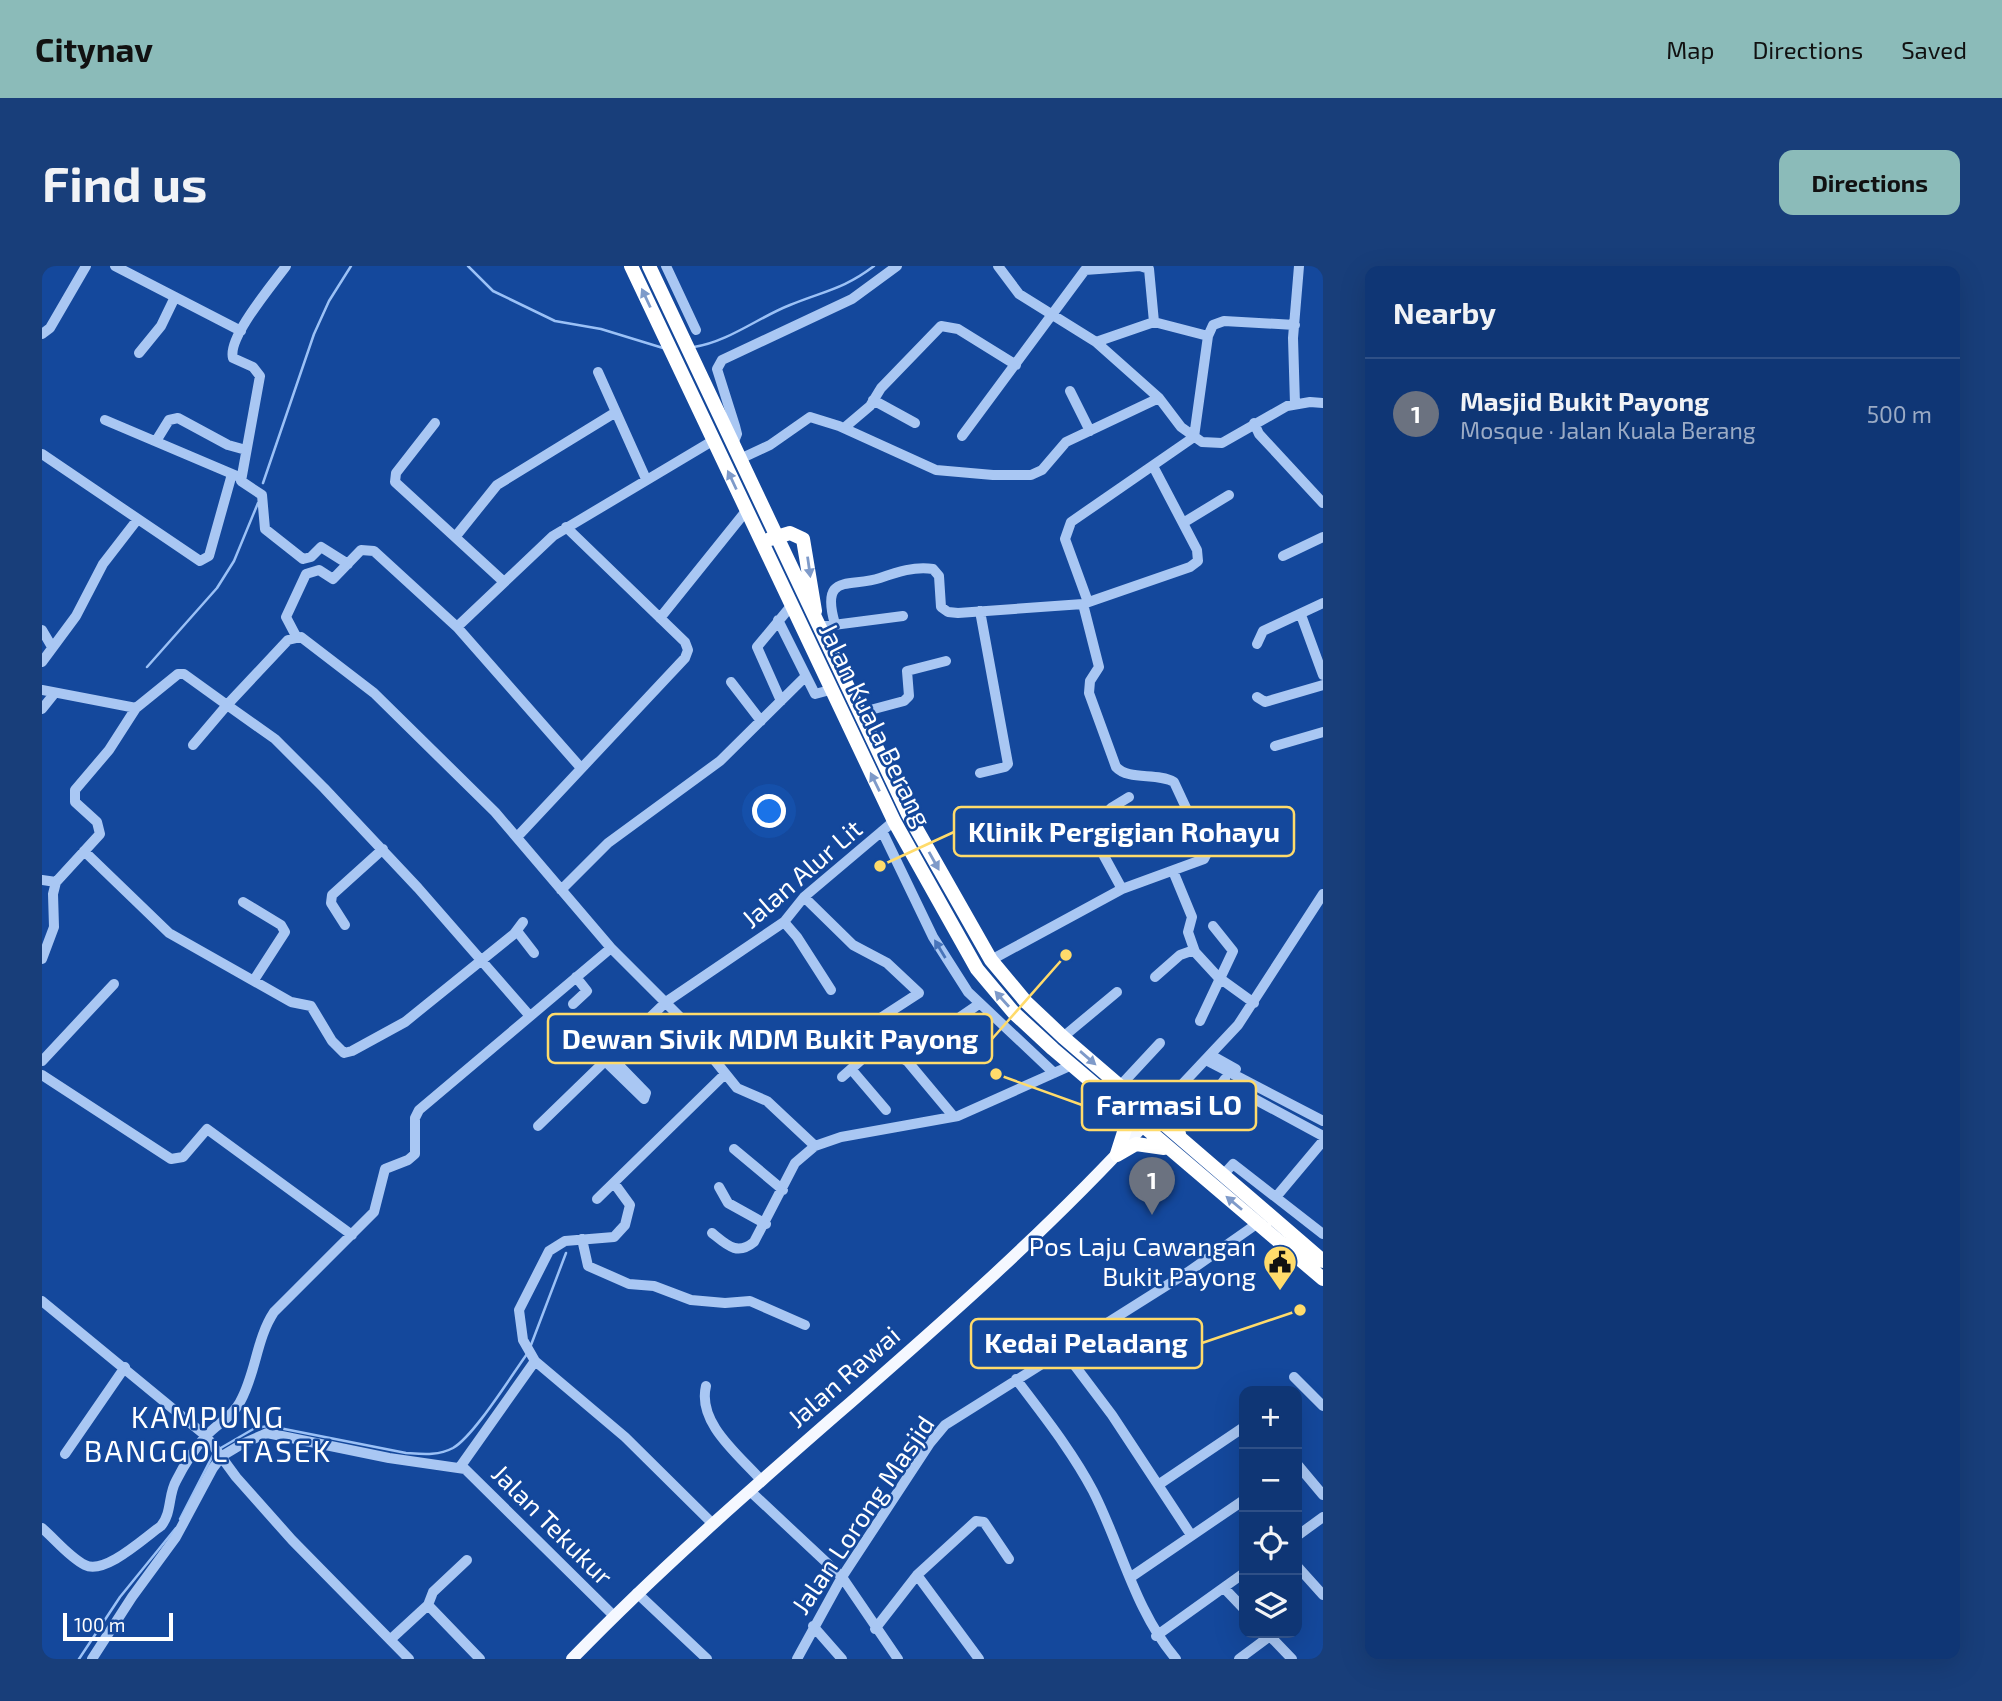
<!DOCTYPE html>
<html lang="en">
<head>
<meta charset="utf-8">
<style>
	body { margin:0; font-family:"Exo 2",sans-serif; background:#183e7a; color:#f1f3f6 }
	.controls { position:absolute; right:21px; bottom:21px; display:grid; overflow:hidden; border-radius:14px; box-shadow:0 7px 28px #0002 }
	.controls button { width:63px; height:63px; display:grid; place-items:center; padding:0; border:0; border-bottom:2px solid #2f5087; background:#0f3675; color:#f1f3f6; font:35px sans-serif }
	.scale { position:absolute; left:21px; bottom:18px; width:110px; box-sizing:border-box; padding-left:7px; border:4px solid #fff; border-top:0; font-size:19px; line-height:24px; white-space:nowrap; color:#fff; -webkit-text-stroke:5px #14489c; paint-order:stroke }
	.you { position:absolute; left:728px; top:546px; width:24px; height:24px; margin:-18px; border:5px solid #fff; border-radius:50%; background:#1a73e8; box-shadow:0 0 0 10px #1a73e833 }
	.badge { display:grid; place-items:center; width:46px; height:46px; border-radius:50%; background:#8bbbb9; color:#fff; font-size:23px; font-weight:700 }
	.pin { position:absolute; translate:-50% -58px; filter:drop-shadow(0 2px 4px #0008) }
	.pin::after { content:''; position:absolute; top:37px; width:24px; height:21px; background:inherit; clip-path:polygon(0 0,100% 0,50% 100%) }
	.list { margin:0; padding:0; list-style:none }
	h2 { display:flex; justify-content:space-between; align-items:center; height:91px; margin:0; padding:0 28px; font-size:30px }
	h2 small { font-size:23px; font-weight:400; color:#9babc5 }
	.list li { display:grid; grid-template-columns:46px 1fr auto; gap:21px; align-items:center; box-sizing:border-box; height:112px; padding:0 28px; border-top:2px solid #2f5087 }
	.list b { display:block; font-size:26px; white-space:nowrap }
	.list p { margin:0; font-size:23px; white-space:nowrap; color:#9babc5 }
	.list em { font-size:23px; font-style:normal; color:#9babc5 }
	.icon { flex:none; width:38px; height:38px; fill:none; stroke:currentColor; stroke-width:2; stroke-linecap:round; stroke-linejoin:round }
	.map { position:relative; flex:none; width:1281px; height:1393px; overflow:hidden; border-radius:14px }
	header { display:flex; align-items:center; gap:42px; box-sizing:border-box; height:98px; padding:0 35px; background:#8bbbb9; color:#111 }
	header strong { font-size:33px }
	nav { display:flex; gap:38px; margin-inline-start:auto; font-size:24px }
	.intro { display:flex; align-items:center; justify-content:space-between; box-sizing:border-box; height:168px; padding:0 42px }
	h1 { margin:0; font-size:49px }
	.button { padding:18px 32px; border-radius:14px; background:#8bbbb9; color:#111; font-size:24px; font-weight:700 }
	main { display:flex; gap:42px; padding:0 42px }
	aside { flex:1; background:#0f3675; border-radius:14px; box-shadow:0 7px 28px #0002 }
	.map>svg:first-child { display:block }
</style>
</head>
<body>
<header>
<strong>Citynav</strong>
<nav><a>Map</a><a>Directions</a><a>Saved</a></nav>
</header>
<div class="intro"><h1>Find us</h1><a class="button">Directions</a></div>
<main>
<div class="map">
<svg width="1281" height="1393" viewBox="0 0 1281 1393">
	<rect width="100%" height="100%" fill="#14489c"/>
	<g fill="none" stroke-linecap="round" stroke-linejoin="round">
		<!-- stream -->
		<path stroke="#9bc1f6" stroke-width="2.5" d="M426,0L451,25L513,55L559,63L621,82
			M652,81C686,76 717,51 748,39C782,25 802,23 832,0
			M221,217L272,68L287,35L309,0
			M105,401L175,322L192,295L216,237
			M489,1079L524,987
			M177,1183L213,1162L227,1160L364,1187C380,1188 396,1190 411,1182C432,1170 469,1110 485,1088
			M138,1253L172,1187
			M37,1393L78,1331L134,1262"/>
		<!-- minor -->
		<path stroke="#a9c7f3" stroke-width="10" d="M73,0L199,65
			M244,0C231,18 185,72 191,92L211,101L218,110L199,215L220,229L223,263L261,293L269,291L279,281L306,298
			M624,0L654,64
			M956,0L977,28L1054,76L1117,132L1139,161L1160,176L1180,177L1245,140L1268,136L1281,137
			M0,68L8,62L44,0
			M1054,76L1112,56L1166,70
			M97,87L119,60L133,31
			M556,106L604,213
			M1028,125L1048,165
			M831,134L873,157
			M1253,138L1251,72L1257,0
			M63,154L195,210
			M393,157L354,207L353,216L462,316
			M1212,157L1217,168L1281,237
			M802,162L828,140L839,122L899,60L916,63L974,99
			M920,170L1043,4L1098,0L1107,3L1112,56
			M114,175L127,154L136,152L186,179L204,184
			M691,178L695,168L693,160L675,103L680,94L810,33L855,0
			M0,188L158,295L167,290L190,208
			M698,193L728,179L768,151L797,160L894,204L951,209H989L1000,204L1024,176L1117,132
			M1141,257L1187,229
			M414,270L455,219L574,146
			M1241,290L1281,271
			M1046,336L1023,273L1029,256L1152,171L1166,70L1171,59L1182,55L1253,59
			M1259,349L1281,409
			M618,352L704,245
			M736,354L773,428L788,424
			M793,358C778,306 808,322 838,312C855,306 873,300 891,303L897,310L899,341L906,346L916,347L1041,338L1148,301L1156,295L1155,284L1111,200
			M415,361L511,270L672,174
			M776,361L861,350
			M0,364L10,381
			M254,370L244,351L264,308L277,304L291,313L319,284L332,285L415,361L539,502
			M1215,378L1221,365L1281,337
			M0,396L34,350L61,298L95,254
			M689,416L719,455
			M0,424L94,442
			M1215,431L1223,436L1281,419
			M739,435L715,381L749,340
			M0,443L12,428
			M817,447L862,435L867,430L865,405L904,395
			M151,479L185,439L233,473L282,522L376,622L487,749
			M1233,480L1281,466
			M938,507L963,501L966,498L938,345
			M840,565L891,671L926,726L1012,807
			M476,570L643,392L646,384L643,376L524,261
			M42,585L127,667L249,736L269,740L290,775L302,787L310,785L363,756L472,668L481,656
			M1131,605L1150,651L1146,666L1153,686L1176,711L1212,737
			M0,614L14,616
			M1080,623L1062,590L1066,581L1078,573L1069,542L1087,531
			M519,624L566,577L678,495L763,411
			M762,631L811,679L845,697L877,727L837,753L836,760L912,851
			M201,636L239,659L243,666L212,714
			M742,656L755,671L789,724
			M303,659L289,637L290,629L341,583
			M475,665L492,687
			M0,693L12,661L11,628L14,616L58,568L55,556L33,536V524L67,484L94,442L136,408H142L185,439L246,374L259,371L332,427L453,546L569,682L638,751L695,822L725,835L773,880
			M949,694L1080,623L1162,593L1165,587L1132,516C1115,506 1087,515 1074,501L1047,427L1048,415L1057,401L1041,338
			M1113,711L1138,689L1152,684
			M531,738L545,725L534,711
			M1158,755L1191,685L1171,660
			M905,760L937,738
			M1021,771L1075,726
			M1169,789L1194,803
			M568,790L604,827L602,833
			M863,794L916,770
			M1164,794L1281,855
			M0,795L72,718
			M563,795L602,833
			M809,803L844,844
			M0,809L129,893L141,891L165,863L310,969
			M800,811L844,772
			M1181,816L1281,870
			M1078,820L1118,777
			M1150,859L1183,813
			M496,860L624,736L742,656L762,631L852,555
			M1101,860L1196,759L1281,628
			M692,883L741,924
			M1182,908L1191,898L1281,968
			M572,917L588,939L583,959L572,971L523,975L507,985L477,1044L481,1074L493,1095L583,1171L671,1258
			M677,921L686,937L724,958
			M1234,931L1281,875
			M555,933L683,808
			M670,967C685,979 695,990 712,976L753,897L773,880L799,871L916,850L1030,799
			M540,973L546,1000L587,1018L612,1020L649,1034L683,1037L708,1035L763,1059
			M0,1035L164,1170L194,1211L250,1274L367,1393
			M1021,1084L1070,1149L1149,1269
			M1252,1111L1281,1140
			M974,1113C1001,1149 1030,1185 1051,1225C1079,1280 1093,1345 1134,1393
			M664,1120C655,1157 697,1189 719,1214
			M23,1188L83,1101
			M1255,1198L1281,1229
			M418,1201L493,1095
			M1116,1219L1202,1161
			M708,1225L800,1311L856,1393
			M0,1262C13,1273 27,1291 43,1299C63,1309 102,1272 119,1260C130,1247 126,1229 134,1215C142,1199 152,1183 164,1170C175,1158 190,1151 198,1136C214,1108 214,1073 232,1046L332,946L343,903L366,894L373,888V852L377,844L569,682
			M1255,1270L1281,1251
			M425,1294L391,1326L386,1339L438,1393
			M1255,1300L1281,1329
			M875,1309L937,1393
			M1089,1311L1202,1234
			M1182,1322L1202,1343
			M595,1327L665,1393
			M771,1360L800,1393
			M833,1363L875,1309L934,1255L942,1256L967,1293
			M1225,1367L1250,1393
			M1114,1370L1202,1307
			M349,1373L386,1339
			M50,1393L90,1331L134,1271L171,1202L180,1190L200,1178L225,1167L347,1192L423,1203L572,1350
			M755,1393L800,1311L888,1177L903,1159L1146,1006L1216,957
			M1197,1393L1228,1370"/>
		<!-- major -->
		<path stroke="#f5f8ff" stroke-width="12" d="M530,1393C711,1206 925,1053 1101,860"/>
		<!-- highway -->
		<path stroke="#fff" stroke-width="14" d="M589,0L852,555L935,703L972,747L1011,783L1281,1013
			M607,0L866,548L949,694L984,736L1021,771L1281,995
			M728,273L748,267L761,273L773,345
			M1136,823L1131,852L1137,868
			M1087,826L1110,831L1136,823
			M1075,888L1083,863L1077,841
			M1075,889L1094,878L1122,882"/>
	</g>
	<!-- one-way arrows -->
	<defs><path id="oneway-solid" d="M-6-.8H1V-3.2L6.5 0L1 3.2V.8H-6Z" transform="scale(1.75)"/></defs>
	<g fill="#7e9ac9">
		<use href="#oneway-solid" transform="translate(604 32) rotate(-115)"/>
		<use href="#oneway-solid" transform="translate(690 214) rotate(-115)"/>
		<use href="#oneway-solid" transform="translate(767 301) rotate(82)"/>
		<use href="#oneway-solid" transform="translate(833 516) rotate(-116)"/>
		<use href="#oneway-solid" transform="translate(892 595) rotate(61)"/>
		<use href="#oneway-solid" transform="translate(960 733) rotate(-132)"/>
		<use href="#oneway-solid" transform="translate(1046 792) rotate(41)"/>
		<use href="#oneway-solid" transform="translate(1192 937) rotate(-140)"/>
	</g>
	<use fill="#4874ba" href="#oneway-solid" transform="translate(898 683) rotate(-121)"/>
	<!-- icons -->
	<defs>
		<g id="civic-pin" transform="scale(1.75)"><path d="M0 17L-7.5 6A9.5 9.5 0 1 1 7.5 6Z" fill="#ffdb6b" stroke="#14489c"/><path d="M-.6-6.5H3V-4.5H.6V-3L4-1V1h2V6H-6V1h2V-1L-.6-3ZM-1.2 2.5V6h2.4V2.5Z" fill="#111"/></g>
	</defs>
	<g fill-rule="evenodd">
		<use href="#civic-pin" x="1238" y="996"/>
	</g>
	<g text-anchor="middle" stroke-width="5" stroke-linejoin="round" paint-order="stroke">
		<!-- street labels -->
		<g font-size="26" fill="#fff" stroke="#14489c">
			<text transform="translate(833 459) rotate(64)" y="9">Jalan Kuala Berang</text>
			<text transform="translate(760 608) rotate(-41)" y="9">Jalan Alur Lit</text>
			<text transform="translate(802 1111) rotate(-41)" y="9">Jalan Rawai</text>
			<text transform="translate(821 1249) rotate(-56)" y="9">Jalan Lorong Masjid</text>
			<text transform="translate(510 1259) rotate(45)" y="9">Jalan Tekukur</text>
		</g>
		<!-- poi labels -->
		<g font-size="26" fill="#fff" stroke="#14489c" text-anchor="end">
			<text x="1214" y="990">Pos Laju Cawangan<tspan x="1214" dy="30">Bukit Payong</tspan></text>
		</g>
		<!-- quarter labels -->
		<g font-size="30" letter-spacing="2" fill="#fff" stroke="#14489c">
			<text x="166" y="1162">KAMPUNG<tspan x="166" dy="34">BANGGOL TASEK</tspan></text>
		</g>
	</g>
	<!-- callouts -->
	<path fill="none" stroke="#ffdb6b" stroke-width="2.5" d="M838 600L912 566M1024 689L950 773M954 808L1040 839M1258 1044L1160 1077"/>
	<g fill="#ffdb6b" stroke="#14489c" stroke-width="2.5">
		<circle cx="838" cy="600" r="7"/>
		<circle cx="1024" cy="689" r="7"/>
		<circle cx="954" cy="808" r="7"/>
		<circle cx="1258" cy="1044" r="7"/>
	</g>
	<g fill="#14489c" stroke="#ffdb6b" stroke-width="2.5">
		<rect x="912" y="541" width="340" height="49" rx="7"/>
		<rect x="506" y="748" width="444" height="49" rx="7"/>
		<rect x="1040" y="815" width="174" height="49" rx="7"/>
		<rect x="929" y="1053" width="231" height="49" rx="7"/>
	</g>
	<g font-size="28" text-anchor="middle" font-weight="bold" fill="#fff">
		<text x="1082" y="576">Klinik Pergigian Rohayu</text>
		<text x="728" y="783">Dewan Sivik MDM Bukit Payong</text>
		<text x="1127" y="849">Farmasi LO</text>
		<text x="1044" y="1087">Kedai Peladang</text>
	</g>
</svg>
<div class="controls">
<button>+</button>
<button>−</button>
<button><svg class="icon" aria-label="locate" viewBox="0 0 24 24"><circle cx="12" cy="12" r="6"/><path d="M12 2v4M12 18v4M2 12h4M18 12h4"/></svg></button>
<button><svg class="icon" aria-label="layers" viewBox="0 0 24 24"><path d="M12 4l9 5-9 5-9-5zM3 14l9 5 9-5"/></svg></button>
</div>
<div class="scale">100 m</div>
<div class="you"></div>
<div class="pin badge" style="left:1110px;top:949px;background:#6b7280">1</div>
</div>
<aside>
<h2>Nearby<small></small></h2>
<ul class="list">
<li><span class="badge" style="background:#6b7280">1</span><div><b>Masjid Bukit Payong</b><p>Mosque · Jalan Kuala Berang</p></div><em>500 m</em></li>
</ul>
</aside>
</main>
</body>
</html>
